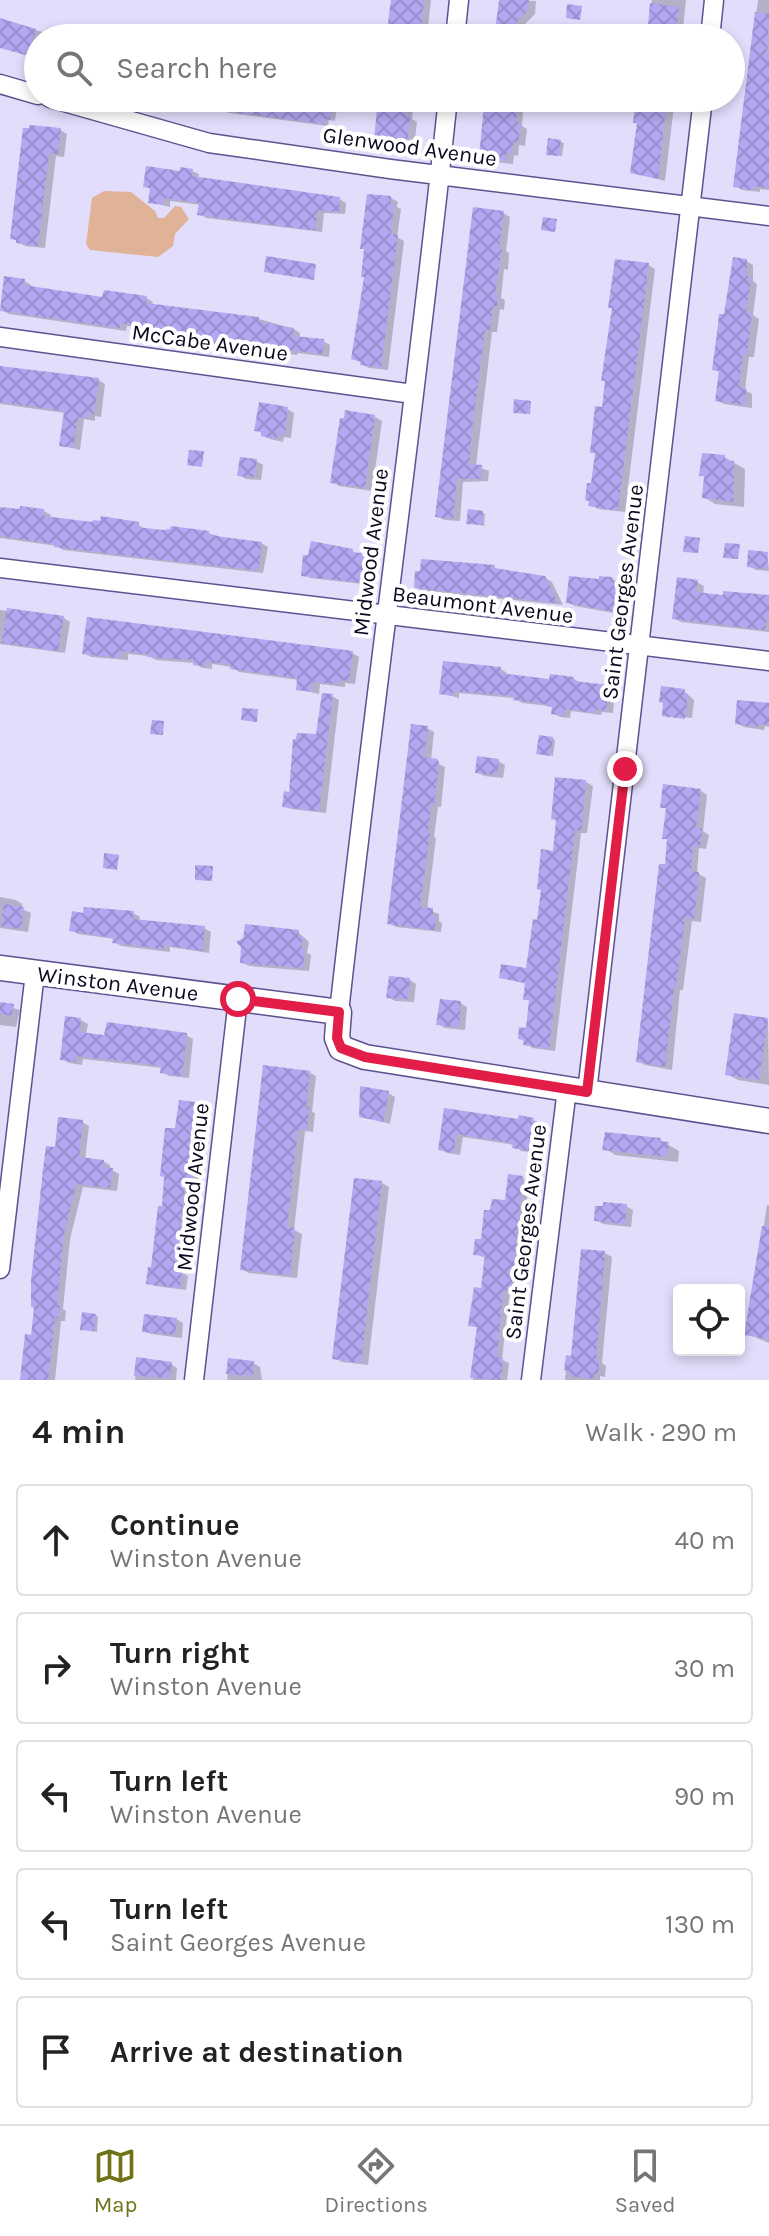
<!DOCTYPE html>
<html lang="en">
<head>
<meta charset="utf-8">
<style>
	body { margin:0; font-family:Karla,sans-serif; background:#f2f2f2; color:#222 }
	.controls { position:absolute; right:24px; bottom:24px; display:grid; overflow:hidden; border-radius:8px; box-shadow:0 4px 12px #0003 }
	.controls button { width:72px; height:72px; display:grid; place-items:center; padding:0; border:0; border-bottom:2px solid #e0e0e0; background:#fff; color:#222; font:40px sans-serif }
	.stop { position:absolute; width:24px; height:24px; margin:-18px; border:6px solid #e11d48; border-radius:50%; background:#fff }
	.stop.end { background:#e11d48; border-color:#fff; box-shadow:0 2px 8px #0008 }
	.list { margin:0; padding:0; list-style:none }
	h2 { display:flex; justify-content:space-between; align-items:center; height:104px; margin:0; padding:0 32px; font-size:34px }
	h2 small { font-size:26px; font-weight:400; color:#767676 }
	.list li { display:grid; grid-template-columns:52px 1fr auto; gap:24px; align-items:center; box-sizing:border-box; height:112px; margin:0 16px 16px; padding:0 16px; border:2px solid #e0e0e0; border-radius:8px }
	.list b { display:block; font-size:30px; white-space:nowrap }
	.list p { margin:0; font-size:26px; white-space:nowrap; color:#767676 }
	.list em { font-size:26px; font-style:normal; color:#767676 }
	.icon { flex:none; width:44px; height:44px; fill:none; stroke:currentColor; stroke-width:2; stroke-linecap:round; stroke-linejoin:round }
	.map { position:relative; flex:none; width:769px; height:1380px; overflow:hidden }
	.search { position:absolute; background:#fff; box-shadow:0 4px 12px #0003; left:24px; right:24px; top:24px; height:88px; display:flex; align-items:center; gap:20px; box-sizing:border-box; padding:0 28px; border-radius:44px; color:#767676; font-size:30px }
	.sheet { height:744px; background:#fff }
	nav { display:flex; justify-content:space-around; align-items:center; box-sizing:border-box; height:112px; border-top:2px solid #e0e0e0; background:#fff; font-size:22px; color:#767676 }
	nav a { display:grid; justify-items:center; gap:4px }
	nav .on { color:#6f7218 }
	.map>svg:first-child { display:block }
</style>
</head>
<body>
<div class="map">
<svg width="769" height="1380" viewBox="0 0 769 1380">
	<defs>
		<pattern id="building-cross-hatch" width="8" height="8" patternUnits="userSpaceOnUse" patternTransform="scale(2)"><rect width="8" height="8" fill="#b4a7f2"/><path d="M0 0l8 8M0 8l8-8" fill="none" stroke="#9a8ecf"/></pattern>
	</defs>
	<rect width="100%" height="100%" fill="#e1ddfb"/>
	<!-- grass -->
	<path fill="#e0b398" d="M104,191L131,192L155,211L158,218H164L175,206L181,207L189,219L175,234L173,246L158,257L90,250L86,244L92,198Z"/>
	<!-- shadow -->
	<path fill="#0003" d="M393,0H431L427,38H388Z
		M501,0L536,1L535,14L516,33L532,38H496Z
		M652,0H686L682,38H648Z
		M758,0H769V190L760,189V192L742,190L735,186Z
		M0,20L46,33L47,28L70,36V38H38V58L0,47Z
		M178,98H334L338,100L335,121L329,120L328,126L229,113Z
		M387,98H414L412,119L417,122L414,147L409,146L408,149L388,147L376,139Z
		M487,98H520L519,109L523,112L522,126L527,129L525,146L519,145L518,156L514,155L513,164L488,161L481,157Z
		M641,98H675L665,181L632,172Z
		M25,130H60L67,134L64,157L56,156L45,248L25,246L18,242Z
		M550,140L564,143L562,156L551,155Z
		M192,171L199,174L198,179L339,199L346,203L345,214L324,213L322,232L206,218L200,214L201,205L170,201V207L151,202L152,190L145,186Z
		M391,198L398,202L397,207L401,209L397,237L404,241L388,370L369,368L362,364Z
		M503,213L510,217L506,251L509,253L508,270L504,269L501,298L505,300L504,310L500,309L497,332H492L476,466L489,471L488,481L463,482L460,521L444,520L437,516Z
		M746,261L753,265V281L757,284L753,315L759,319L754,357H749L745,390L752,394V408L724,404L717,400L721,373L714,369L726,317Z
		M648,265L655,269L625,512L598,509L591,505L597,454L592,452Z
		M24,281L31,285V288L104,299L146,298L153,302L152,305L259,319L294,329L300,333V339L323,341L330,345L329,357L298,353L297,355L212,344L205,340L206,337L174,332L127,326L126,331L9,314L2,310Z
		M0,369L98,380L105,384L101,417L95,416V421L84,419L80,450L61,445L65,413L0,404Z
		M287,409L294,413L291,438L284,437L283,442L270,439L257,430Z
		M375,417L382,421L372,491L339,486L333,482Z
		M724,457L745,469L744,507L715,504L704,497L706,477L701,475Z
		M256,461L263,465L261,480L246,479L239,475Z
		M0,508L44,511L51,515L50,519L94,524H138L145,530L209,533L216,537L261,543L268,547L263,573L63,550L57,546L0,538Z
		M483,513L485,514L484,526L469,523Z
		M352,551L368,559L373,569L371,585L310,578L303,574Z
		M767,554L769,571L756,570L749,566Z
		M494,567L501,571L545,578L552,582L563,605L423,591L416,587Z
		M612,579L619,583L626,600L624,615L575,606L568,602Z
		M697,582L704,586L703,595L769,597V632L681,622L674,618Z
		M0,610L64,618L70,622L65,653L0,644Z
		M89,620L352,653L359,657L355,684L345,683V687L320,684L319,694L298,689L299,680L239,672L232,667L212,664V669L202,668L195,663L156,660L149,656L128,654V660L91,657L84,653Z
		M501,669L507,673V676L551,681L574,679L581,683L608,687L615,691L613,713L602,712L601,715L571,711L570,718L560,717L553,713L554,708L550,706L522,703L514,698L459,693V698L441,693Z
		M684,691L694,700L692,718L669,715V718L664,715Z
		M332,696L339,700L326,813L291,809L284,806L317,736Z
		M769,706V727L765,726L764,730L744,727L737,723Z
		M427,728L434,732L431,760L445,767L441,807H438L434,837L436,838L427,910L439,914V921L442,923L441,932L396,927L389,923Z
		M552,738L555,740L553,756L541,754Z
		M498,761L505,765L503,778L484,776L477,772Z
		M586,782L593,786L587,833H581L555,1051L532,1048L520,1038L528,1030L531,1002L525,998L527,984L501,977L527,970L555,853L558,821Z
		M701,791L707,795L703,831L709,835L706,849L699,848L697,873L706,878L701,922L692,921L683,990H680L672,1070L645,1065L638,1061L667,866L669,840L664,838L668,810L662,806Z
		M0,897L16,900L22,904V909L31,913L28,932L0,928Z
		M133,913L140,917L139,922L204,928L211,932L209,953L170,947V952L121,946L114,942L115,939L78,934L71,930Z
		M298,932L309,942L307,953L311,955L309,971L249,966L242,962Z
		M410,980L416,984L414,1002L395,1001L388,997Z
		M460,1003L467,1007L465,1030L445,1028L438,1024Z
		M0,1004L20,1010L16,1027L0,1025Z
		M81,1020L88,1024L86,1035L106,1037L186,1035L193,1039L189,1078L169,1076L162,1072L163,1068L83,1059L82,1065L69,1063L62,1059Z
		M768,1020L769,1085L738,1080L727,1074Z
		M309,1072L316,1076L312,1112L315,1113L313,1132L305,1131L294,1230L302,1234L297,1278L249,1273L242,1269Z
		M388,1093L395,1097L390,1124L361,1116Z
		M195,1104L201,1108L198,1136L203,1139L198,1189L191,1188L182,1273L188,1276L186,1290L155,1286L148,1283L153,1269L177,1131Z
		M446,1110L520,1122L533,1120L540,1123L542,1128L537,1153L521,1151L514,1145L463,1137L460,1155L447,1153L440,1149Z
		M82,1122L89,1126L85,1160L103,1161L110,1165V1169L119,1174L117,1191L83,1187L70,1239L63,1309L66,1311L65,1321H61L55,1380H22L33,1337L56,1150Z
		M660,1140L679,1151L678,1162L615,1155L605,1148Z
		M522,1178L528,1181L526,1219L517,1293H510L507,1313L502,1360L509,1363L507,1380H473L479,1328L470,1325L483,1290L486,1258L475,1254L482,1241L492,1212L507,1202Z
		M355,1180L382,1183L389,1187L368,1365L342,1362L335,1358Z
		M767,1205H769V1343L747,1334Z
		M626,1206L633,1210L631,1227L603,1224L596,1220Z
		M605,1253L612,1257L602,1363L606,1366L605,1377L600,1376V1380H565L567,1357L573,1358Z
		M96,1315L98,1317L97,1332L85,1330Z
		M176,1319L183,1323L182,1338L151,1334L144,1330Z
		M138,1359L171,1364L177,1368L176,1380H135Z
		M230,1360L253,1363L260,1367L262,1380H227Z"/>
	<!-- building -->
	<path fill="url(#building-cross-hatch)" d="M391,0H424L420,38H386Z
		M499,0H529L528,10L501,38H494Z
		M650,3L679,7L676,28L648,25Z
		M567,4L582,6L580,20L566,18Z
		M755,12L769,14L767,54H769V177L768,188L753,186V190L733,187Z
		M0,18L36,29L30,51L27,50L25,55L0,48Z
		M191,98H333L330,120L324,119V124L222,111L190,102Z
		M378,98H407L405,115L410,116L407,144L402,143V147L379,144V141L374,140Z
		M636,98H667L658,179L630,173L637,123H633Z
		M484,104L517,106L516,122L521,123L518,143L513,142L512,153H507L506,161L479,158Z
		M30,125L61,128L58,154L49,153L38,246L16,243V240L10,239L23,128H29Z
		M548,138L561,140L559,156L546,155Z
		M146,166L180,171V167L193,169L192,176L340,197L339,212L318,210L315,230H312L197,215L199,203L164,198L163,205L148,203L150,188L143,187Z
		M367,194L391,196V202L394,203L391,234L398,235L381,368L360,365L361,362L351,359L364,277H361L364,249H360Z
		M473,207L504,211L499,247H502L495,294H498L497,307L493,306L490,330L485,329L472,430L469,464L482,465L481,479H457L453,519L435,517Z
		M543,217L557,219L555,232L541,230Z
		M266,256L316,264L314,280L264,272Z
		M733,257L747,259V277L751,278L746,312L752,313L747,355L743,354L739,387L746,388L745,405L715,401L719,371L712,370L718,325L719,314H724Z
		M615,259L649,263L618,509L613,510L588,506L589,501L585,500L587,483H591L595,453H590L595,406L602,407L605,381H601L612,308H608Z
		M4,276L25,279L24,285L102,297L104,290L147,296L146,303L259,317V322L294,328L293,336L324,339L322,354L291,350V353L203,341L204,336L120,323V328L0,311Z
		M0,366L99,378L94,414L89,413L88,418L78,417L73,448L59,446L64,411L0,402Z
		M514,399L531,401L530,414L513,413Z
		M259,402L288,407L285,435L277,434V439L269,438L261,436V432L254,431Z
		M345,410L375,415L365,488L330,483L340,418H344Z
		M189,450L204,451L202,467L187,465Z
		M702,453L725,455V460L734,461L733,502L702,498L704,476H699Z
		M240,457L257,459L254,477L237,476Z
		M20,506L44,509V516L92,522L93,520L100,521L101,516L139,522L138,527L162,530L170,529L171,526L209,531V534L223,537L262,542L259,565L257,570L146,558L54,547V544L0,536V507L20,509Z
		M468,509L483,511L482,525L466,524Z
		M685,536L700,538L698,553L683,552Z
		M311,541L353,549V552L361,553L366,563L364,583L301,576L303,555H308Z
		M725,543L740,544L738,559L723,558Z
		M748,550L768,552L767,569L747,567Z
		M421,559L495,565L494,568L545,576L558,603L414,588L415,571H420Z
		M569,576L599,579V576L612,577L619,595L617,612L566,603Z
		M677,577L698,580L696,592L723,595V591L769,595V617H767L765,630L672,619Z
		M7,608L64,616L58,651L2,643Z
		M87,617L353,651L349,681L339,680L338,684L313,682L312,692L296,690L297,678L230,669L231,664L206,662L205,666L193,665V660L147,657V654L122,651L121,658L82,654Z
		M443,661L501,667L500,673L549,679L550,674L574,677V681L609,685L606,711L595,709V713L565,709L564,716L551,714L552,707L546,706L547,704L513,700L514,696L453,691L452,696L439,694Z
		M661,686L685,689L684,694H688L685,719L662,716L663,703L659,702Z
		M322,693L333,694L319,811L282,807L284,791L289,792L293,739H296L297,733L316,734Z
		M737,700L769,703V725L758,724V727L735,724Z
		M242,708L258,709L257,722L241,720Z
		M152,720L164,721L163,735L150,734Z
		M411,724L428,726L424,757L437,759L439,762L434,805L431,804L428,832H430L420,907L433,908V917H436L435,930L387,924Z
		M539,735L553,737L550,756L536,754Z
		M477,756L499,759L497,775L475,773Z
		M555,777L586,780L581,831L575,830L549,1049L523,1045L524,1040L518,1039L519,1027L526,1028L529,1000H523L525,983L499,978L501,964L526,968L533,919L537,920L541,890L537,889L541,849L553,851L556,820L551,819Z
		M663,784L701,789L696,828L702,829L700,847L693,846L691,871L699,872L694,919L685,918L676,987H674L665,1067L636,1062L659,864H665L667,839H662L666,808H660Z
		M104,853L119,855L117,870L103,868Z
		M195,865L213,866L212,881L195,880Z
		M4,904L24,907L21,929L1,926Z
		M84,907L134,911L133,919L205,926L202,951L164,945L163,949L112,943L113,938L69,931L72,911L83,913Z
		M245,924L299,930L298,936H303L301,949H305L303,968L240,963L241,947L236,942L243,938Z
		M389,976L410,978L408,999L386,998Z
		M440,999L461,1001L459,1027L436,1025Z
		M0,1002L14,1004L12,1016L0,1014Z
		M734,1013L768,1018L759,1080L725,1075Z
		M65,1016L81,1018L80,1032L104,1035L107,1022L187,1033L182,1076L160,1073L161,1066L114,1060L76,1056L75,1062L60,1060Z
		M263,1065L310,1071L306,1107H309L307,1130L298,1129L287,1227L295,1228L290,1275L240,1270Z
		M360,1086L389,1091L383,1122L359,1117Z
		M179,1100L195,1102L191,1133H197L191,1186H185L176,1270L182,1271L180,1288L146,1284L148,1267H151L158,1206H162L164,1177L160,1176L165,1128H175Z
		M444,1108L518,1119L519,1115L534,1118L533,1122H536L530,1151L512,1148L513,1143L456,1134L454,1153L438,1150Z
		M58,1117L83,1120L79,1157L104,1160L103,1167L113,1168L110,1188L76,1184L64,1234L57,1305H60L58,1319L55,1318L48,1380H20L25,1334L31,1335L34,1308L31,1307V1281L43,1169L46,1146L55,1147Z
		M605,1132L661,1138L660,1141L669,1142L667,1157L602,1150Z
		M508,1174L523,1176L511,1291L504,1290L501,1309L497,1357L503,1358L501,1380L470,1378L477,1327L468,1326L474,1287L481,1288L484,1261L485,1256L473,1255L475,1239H481L484,1210H490L492,1199L505,1200Z
		M354,1178L382,1181L361,1363L332,1359Z
		M603,1202L627,1204L625,1224L594,1221L595,1206H603Z
		M762,1226H769V1339L744,1335Z
		M581,1249L605,1251L596,1359L600,1360L598,1374H594L593,1379L569,1376V1371L564,1370L566,1355L571,1356Z
		M82,1312L96,1314L94,1331L80,1330Z
		M144,1314L177,1318L175,1335L142,1332Z
		M136,1357L172,1362L170,1378L134,1376Z
		M228,1358L254,1361L253,1376L226,1374Z"/>
	<g fill="none" stroke-linecap="round" stroke-linejoin="round">
		<!-- street casing -->
		<g stroke="#5e5190" stroke-width="21">
			<path id="street" d="M455,38L459,0
				M710,38L714,0
				M0,84L38,95
				M50,98L209,143L390,169L769,216
				M0,337L413,394
				M0,568L769,661
				M339,1012C373,707 416,403 448,98
				M587,1092L703,98
				M0,1269L35,973
				M194,1380L238,999
				M531,1380L567,1089"/>
		</g>
		<!-- secondary casing -->
		<g stroke="#5e5190" stroke-width="27">
			<path id="secondary" d="M0,968L339,1012L337,1038L341,1048L365,1057L769,1121"/>
		</g>
		<!-- street -->
		<use href="#street" stroke="#fff" stroke-width="18"/>
		<!-- secondary -->
		<use href="#secondary" stroke="#fff" stroke-width="24"/>
	</g>
	<g fill="none" stroke-linecap="round" stroke-linejoin="round">
		<!-- route -->
		<path stroke="#e11d48" stroke-width="10" d="M238,999L339,1012L337,1038L341,1048L365,1057L587,1092L625,769"/>
	</g>
	<g text-anchor="middle" stroke-width="8" stroke-linejoin="round" paint-order="stroke">
		<!-- street labels -->
		<g font-size="22" fill="#0d0720" stroke="#fff">
			<text transform="translate(410 146) rotate(8)" y="8">Glenwood Avenue</text>
			<text transform="translate(210 342) rotate(8)" y="8">McCabe Avenue</text>
			<text transform="translate(370 552) rotate(-83)" y="8">Midwood Avenue</text>
			<text transform="translate(622 592) rotate(-83)" y="8">Saint Georges Avenue</text>
			<text transform="translate(483 604) rotate(7)" y="8">Beaumont Avenue</text>
			<text transform="translate(118 983) rotate(7)" y="8">Winston Avenue</text>
			<text transform="translate(192 1187) rotate(-84)" y="8">Midwood Avenue</text>
			<text transform="translate(525 1232) rotate(-83)" y="8">Saint Georges Avenue</text>
		</g>
	</g>
</svg>
<div class="controls">
<button><svg class="icon" aria-label="locate" viewBox="0 0 24 24"><circle cx="12" cy="12" r="6"/><path d="M12 2v4M12 18v4M2 12h4M18 12h4"/></svg></button>
</div>
<div class="stop" style="left:238px;top:999px"></div>
<div class="stop end" style="left:625px;top:769px"></div>
<div class="search"><svg class="icon" aria-label="search" viewBox="0 0 24 24"><circle cx="10" cy="10" r="6"/><path d="M15 15l6 6"/></svg>Search here</div>
</div>
<section class="sheet">
<h2>4 min<small>Walk · 290 m</small></h2>
<ul class="list">
<li><svg class="icon" aria-label="ahead" viewBox="0 0 24 24"><path d="M12 20V5M6 11l6-6 6 6"/></svg><div><b>Continue</b><p>Winston Avenue</p></div><em>40 m</em></li>
<li><svg class="icon" aria-label="right" viewBox="0 0 24 24"><path d="M7 20v-9h11M14 6l5 5-5 5"/></svg><div><b>Turn right</b><p>Winston Avenue</p></div><em>30 m</em></li>
<li><svg class="icon" aria-label="left" viewBox="0 0 24 24"><path d="M17 20v-9H6M10 6l-5 5 5 5"/></svg><div><b>Turn left</b><p>Winston Avenue</p></div><em>90 m</em></li>
<li><svg class="icon" aria-label="left" viewBox="0 0 24 24"><path d="M17 20v-9H6M10 6l-5 5 5 5"/></svg><div><b>Turn left</b><p>Saint Georges Avenue</p></div><em>130 m</em></li>
<li><svg class="icon" aria-label="arrive" viewBox="0 0 24 24"><path d="M6 21V4h12l-3 4 3 4H6"/></svg><div><b>Arrive at destination</b></div></li>
</ul>
</section>
<nav>
<a class="on"><svg class="icon" aria-label="map" viewBox="0 0 24 24"><path d="M3 6l6-2 6 2 6-2v14l-6 2-6-2-6 2zM9 4v14M15 6v14"/></svg>Map</a>
<a><svg class="icon" aria-label="directions" viewBox="0 0 24 24"><path d="M12 3l9 9-9 9-9-9zM9 14v-3h6M13 9l2 2-2 2"/></svg>Directions</a>
<a><svg class="icon" aria-label="saved" viewBox="0 0 24 24"><path d="M7 4h10v16l-5-4-5 4z"/></svg>Saved</a>
</nav>
</body>
</html>
